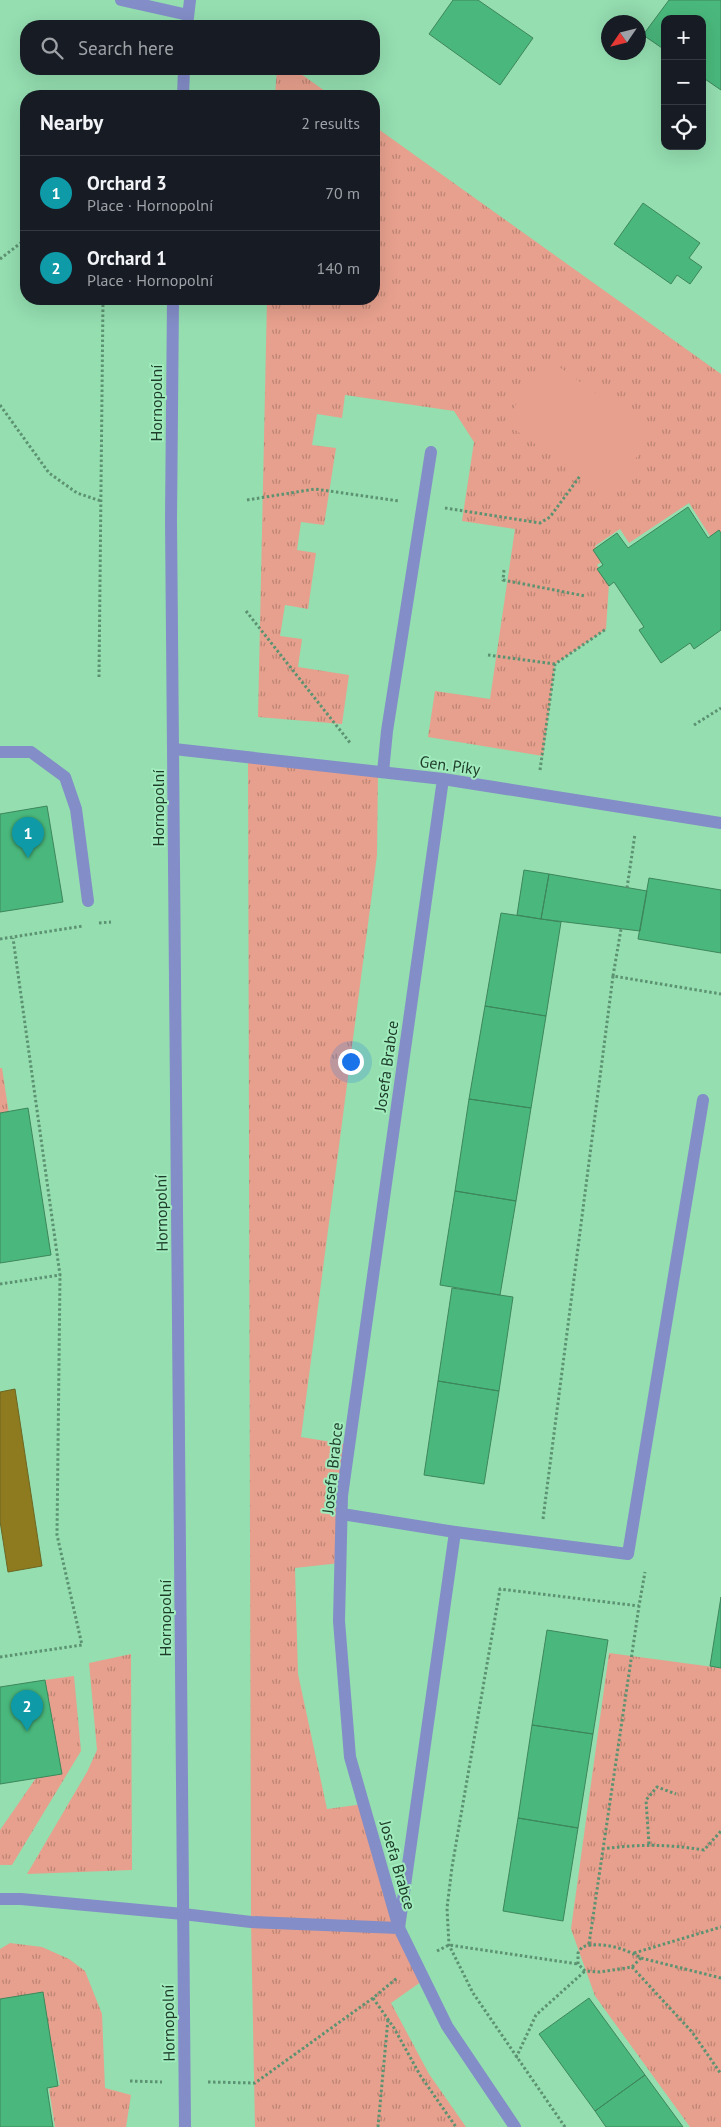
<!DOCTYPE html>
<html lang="en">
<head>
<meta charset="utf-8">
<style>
	body { margin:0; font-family:"PT Sans",sans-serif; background:#20242c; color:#f1f3f6 }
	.controls { position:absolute; right:15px; top:15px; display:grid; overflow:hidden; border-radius:10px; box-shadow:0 5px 20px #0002 }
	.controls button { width:45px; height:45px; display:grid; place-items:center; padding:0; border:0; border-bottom:1px solid #363941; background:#171b24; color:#f1f3f6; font:25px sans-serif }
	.compass { position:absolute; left:601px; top:15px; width:45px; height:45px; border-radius:50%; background:#171b24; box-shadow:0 5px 20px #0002; rotate:235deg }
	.you { position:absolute; left:350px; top:1061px; width:18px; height:18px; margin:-12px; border:4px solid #fff; border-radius:50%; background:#1a73e8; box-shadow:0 0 0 8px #1a73e833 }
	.badge { display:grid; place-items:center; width:32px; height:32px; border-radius:50%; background:#db2777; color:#fff; font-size:16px; font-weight:700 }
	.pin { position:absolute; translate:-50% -41px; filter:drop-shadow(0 1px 2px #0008) }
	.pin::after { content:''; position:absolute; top:26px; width:18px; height:15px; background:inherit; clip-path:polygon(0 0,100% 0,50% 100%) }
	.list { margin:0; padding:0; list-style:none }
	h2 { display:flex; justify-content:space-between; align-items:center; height:65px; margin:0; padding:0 20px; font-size:21px }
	h2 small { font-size:16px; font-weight:400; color:#9ea1a6 }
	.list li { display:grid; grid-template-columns:32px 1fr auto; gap:15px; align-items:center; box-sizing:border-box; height:75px; padding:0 20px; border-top:1px solid #363941 }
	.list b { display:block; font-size:19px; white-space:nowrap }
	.list p { margin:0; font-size:16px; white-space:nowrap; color:#9ea1a6 }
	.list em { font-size:16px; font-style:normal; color:#9ea1a6 }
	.icon { flex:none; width:28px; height:28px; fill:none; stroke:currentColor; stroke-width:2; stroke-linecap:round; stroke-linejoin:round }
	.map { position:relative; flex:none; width:721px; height:2127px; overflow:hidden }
	.search { position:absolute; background:#171b24; box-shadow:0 5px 20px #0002; left:20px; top:20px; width:360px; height:55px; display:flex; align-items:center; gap:12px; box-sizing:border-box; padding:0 18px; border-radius:20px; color:#9ea1a6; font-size:19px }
	.panel { position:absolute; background:#171b24; box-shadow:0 5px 20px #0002; left:20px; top:90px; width:360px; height:215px; border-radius:20px }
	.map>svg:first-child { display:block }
</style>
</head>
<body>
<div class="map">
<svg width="721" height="2127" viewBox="0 0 721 2127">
	<defs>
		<pattern id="grass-tufts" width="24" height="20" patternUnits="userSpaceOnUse" patternTransform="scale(1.25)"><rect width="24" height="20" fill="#e7a08d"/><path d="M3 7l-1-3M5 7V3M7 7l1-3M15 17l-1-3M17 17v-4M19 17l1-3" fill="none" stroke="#bb8473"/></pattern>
	</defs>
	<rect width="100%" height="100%" fill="#94deb0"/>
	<!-- grass -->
	<path fill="url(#grass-tufts)" d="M277,69H294L332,96H275Z
		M374,126L721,374V533L719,531L710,536L689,503L629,543L620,529L595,546L604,560L597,565L609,583L606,629L555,664L543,756L428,737L435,691L490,699L515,529L462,521L474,442L454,411L345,395L342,418L317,414L312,445L336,448L324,525L301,522L297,550L316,553L308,609L285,605L280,636L302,639L298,667L349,675L342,724L258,717L267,299H374Z
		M248,758L378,772L377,855L301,1437L350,1445L340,1563L295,1568L298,1674L327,1809L364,1804L399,1928L425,1979L391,2003L429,2074L466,2127H255L251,1922Z
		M0,1068H2L9,1114L0,1115Z
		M609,1653L721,1668V2127H690L595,1996L571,1929Z
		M131,1654L132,1870L27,1874L87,1772L97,1750L89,1663Z
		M74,1676L81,1751L12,1865H0V1830L36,1778L62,1774L45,1680Z
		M10,1943L42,1947L69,1959L85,1971L102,2014L105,2088L131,2095L126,2127H55L49,2089L60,2085L42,1995L0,2002V1949Z"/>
	<!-- pitch -->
	<path fill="#e7a08d" d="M548,359L653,434L609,496L504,422Z"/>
	<!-- water -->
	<path fill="#8e7a1f" stroke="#6c6722" d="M15,1389L42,1566L8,1572L0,1521V1392Z"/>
	<!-- building -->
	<path fill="#4ab87c" stroke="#3d865c" d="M453,0H478L533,38L500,85L429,34Z
		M669,0H721V90L702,77V19H665V50L643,35Z
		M643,203L700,243L689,258L702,267L690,284L677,275L671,284L614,244Z
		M688,507L708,538L719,530L721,533V630L694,649L690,643L661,663L639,630L644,627L614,582L609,586L597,569L603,565L593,550L617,533L628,548Z
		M47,806L63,902L0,912V814Z
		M524,870L549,874L541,919L517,915Z
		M549,874L647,891L640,931L541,919Z
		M649,878L721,890V953L638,939Z
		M501,913L561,922L546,1016L485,1006Z
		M485,1006L546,1016L531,1108L469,1099Z
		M469,1099L531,1108L516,1201L455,1191Z
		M28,1108L51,1255L0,1263V1113Z
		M455,1191L516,1201L500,1295L440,1285Z
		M452,1288L513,1297L499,1391L438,1381Z
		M438,1381L499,1391L484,1484L424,1475Z
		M721,1597V1668L710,1666Z
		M547,1630L608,1640L593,1734L532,1725Z
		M45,1680L62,1774L0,1784V1687Z
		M532,1725L593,1734L578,1828L518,1818Z
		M518,1818L578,1828L563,1921L503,1911Z
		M43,1992L58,2086L47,2088L53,2127H0V1999Z
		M589,1998L645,2075L595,2111L539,2034Z
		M645,2075L683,2127H606L595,2111Z"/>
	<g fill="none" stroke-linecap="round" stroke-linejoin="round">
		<!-- path -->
		<path stroke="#5c9271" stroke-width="3" stroke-dasharray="2.5 2.5" stroke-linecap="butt" d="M0,259L26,239
			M0,405L49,473L77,493L101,501
			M247,500L315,489L399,501
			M445,508L540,523L550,517L580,476
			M504,570L503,580L585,596
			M246,611L351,744
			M488,655L555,664
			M99,677L103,299
			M694,725L721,708
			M540,770L555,664L606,629
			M627,888L635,834
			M99,923L111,922
			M0,939L83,926
			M613,976L621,929
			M0,1284L60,1275L13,938
			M543,1519L613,976L721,994
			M0,1657L82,1645L57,1535L60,1275
			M649,1844L646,1800L657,1787L676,1794
			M602,1849C640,1844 666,1844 704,1850L721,1831
			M589,1944L639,1606
			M437,1951L449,1945L578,1964
			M634,1953L721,1927
			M641,1958L632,1967L600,1972L585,1971L578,1964V1953L582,1947C600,1941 625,1948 641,1958L721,1978
			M632,1967L692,2032L721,2074
			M373,1998L394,2028L420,2075L456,2127
			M516,2058L536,2015L585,1971
			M130,2081L162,2082
			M208,2082L255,2083L373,1998L397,1978
			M378,2127L388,2019
			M565,2127L473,1993L449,1945L447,1908L452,1867L500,1589L639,1606L645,1572"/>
		<!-- service -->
		<path stroke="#838dc7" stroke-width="12" d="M0,752H31L65,777L76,809L88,901
			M383,772L387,731L431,452
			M0,1899H21L183,1914
			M399,1928L455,1532"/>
		<!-- minor -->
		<path stroke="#838dc7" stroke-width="12" d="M174,749L443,779L721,823
			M443,779L342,1496L339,1621L350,1757L399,1928L447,2026L515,2127
			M342,1514L455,1532L628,1554L703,1100
			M183,1914L251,1922L399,1928"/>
		<!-- tertiary -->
		<path stroke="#838dc7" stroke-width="12" d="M121,0L188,15
			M187,26L190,0
			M183,96L184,69
			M173,299L171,520L185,2127"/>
	</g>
	<g text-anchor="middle" stroke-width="4" stroke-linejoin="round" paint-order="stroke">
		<!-- street labels -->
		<g font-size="16" fill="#1d3c2a" stroke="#a1ebbd">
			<text transform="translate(156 403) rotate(-90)" y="6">Hornopolní</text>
			<text transform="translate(450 765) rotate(8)" y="6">Gen. Píky</text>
			<text transform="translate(158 808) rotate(-90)" y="6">Hornopolní</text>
			<text transform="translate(386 1066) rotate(-82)" y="6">Josefa Brabce</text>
			<text transform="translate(161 1213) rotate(-91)" y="6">Hornopolní</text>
			<text transform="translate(332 1468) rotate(-84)" y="6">Josefa Brabce</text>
			<text transform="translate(165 1618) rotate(-90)" y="6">Hornopolní</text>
			<text transform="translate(398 1865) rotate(74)" y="6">Josefa Brabce</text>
			<text transform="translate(168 2023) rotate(-91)" y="6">Hornopolní</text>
		</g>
	</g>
</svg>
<div class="controls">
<button>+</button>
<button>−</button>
<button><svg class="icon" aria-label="locate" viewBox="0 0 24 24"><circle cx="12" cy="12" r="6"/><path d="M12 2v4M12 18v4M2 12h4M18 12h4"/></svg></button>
</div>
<svg class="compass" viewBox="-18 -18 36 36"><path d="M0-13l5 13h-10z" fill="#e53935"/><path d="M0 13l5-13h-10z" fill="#9ea1a6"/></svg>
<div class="you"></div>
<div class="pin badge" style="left:28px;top:858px;background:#0f9aa8">1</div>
<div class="pin badge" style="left:27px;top:1731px;background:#0f9aa8">2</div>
<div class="search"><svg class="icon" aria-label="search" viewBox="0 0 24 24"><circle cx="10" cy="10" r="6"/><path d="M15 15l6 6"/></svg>Search here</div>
<section class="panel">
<h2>Nearby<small>2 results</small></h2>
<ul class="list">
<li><span class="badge" style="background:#0f9aa8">1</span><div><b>Orchard 3</b><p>Place · Hornopolní</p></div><em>70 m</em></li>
<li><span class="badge" style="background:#0f9aa8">2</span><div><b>Orchard 1</b><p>Place · Hornopolní</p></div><em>140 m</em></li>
</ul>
</section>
</div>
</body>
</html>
